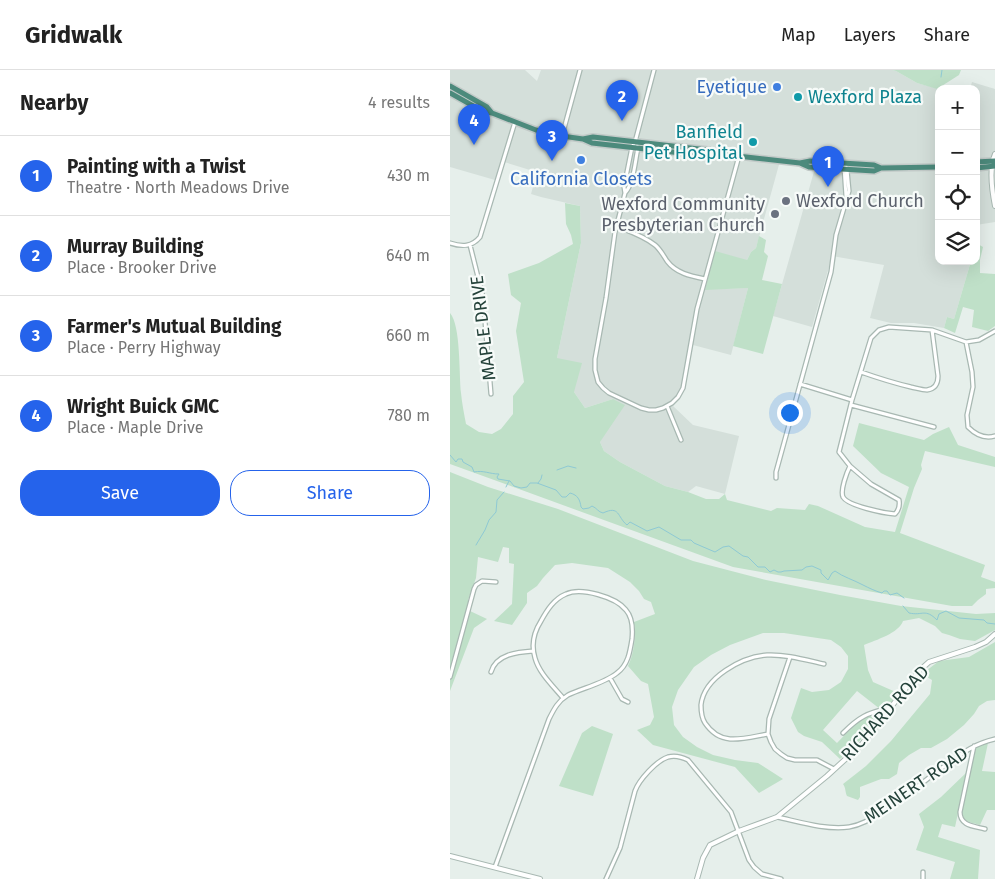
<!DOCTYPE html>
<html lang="en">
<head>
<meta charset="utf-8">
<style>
	body { margin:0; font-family:"Fira Sans",sans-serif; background:#f6f6f6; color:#222 }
	.controls { position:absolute; right:15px; top:15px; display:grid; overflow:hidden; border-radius:10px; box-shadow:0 5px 20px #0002 }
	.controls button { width:45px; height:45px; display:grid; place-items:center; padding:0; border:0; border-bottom:1px solid #e0e0e0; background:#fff; color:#222; font:25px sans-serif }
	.you { position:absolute; left:339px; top:342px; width:18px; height:18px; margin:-12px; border:4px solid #fff; border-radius:50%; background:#1a73e8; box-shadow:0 0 0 8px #1a73e833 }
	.badge { display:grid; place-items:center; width:32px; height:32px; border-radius:50%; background:#2563eb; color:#fff; font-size:16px; font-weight:700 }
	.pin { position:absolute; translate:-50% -41px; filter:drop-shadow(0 1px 2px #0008) }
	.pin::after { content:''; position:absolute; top:26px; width:18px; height:15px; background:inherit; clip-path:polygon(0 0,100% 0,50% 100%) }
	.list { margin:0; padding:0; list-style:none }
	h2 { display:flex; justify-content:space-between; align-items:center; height:65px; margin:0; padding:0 20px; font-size:21px }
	h2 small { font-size:16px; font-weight:400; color:#767676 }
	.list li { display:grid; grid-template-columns:32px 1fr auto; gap:15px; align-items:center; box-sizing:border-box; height:80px; padding:0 20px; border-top:1px solid #e0e0e0 }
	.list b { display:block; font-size:19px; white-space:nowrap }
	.list p { margin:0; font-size:16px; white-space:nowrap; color:#767676 }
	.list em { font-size:16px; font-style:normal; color:#767676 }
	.actions { display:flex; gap:10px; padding:15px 20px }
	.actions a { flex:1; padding:11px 0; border:1px solid #2563eb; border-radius:20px; text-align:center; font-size:18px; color:#2563eb }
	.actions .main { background:#2563eb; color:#fff }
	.icon { flex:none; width:28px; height:28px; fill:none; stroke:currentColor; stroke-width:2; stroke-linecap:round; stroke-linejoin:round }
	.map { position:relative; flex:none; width:545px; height:809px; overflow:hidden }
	header { display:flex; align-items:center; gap:30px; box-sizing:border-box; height:70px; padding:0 25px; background:#fff; border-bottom:1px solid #e0e0e0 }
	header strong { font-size:24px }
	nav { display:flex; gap:28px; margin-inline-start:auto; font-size:18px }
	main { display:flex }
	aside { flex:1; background:#fff }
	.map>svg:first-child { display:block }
</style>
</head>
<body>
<header>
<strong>Gridwalk</strong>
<nav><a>Map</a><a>Layers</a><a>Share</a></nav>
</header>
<main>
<aside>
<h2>Nearby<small>4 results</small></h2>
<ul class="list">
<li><span class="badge">1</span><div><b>Painting with a Twist</b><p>Theatre · North Meadows Drive</p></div><em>430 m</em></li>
<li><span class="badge">2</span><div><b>Murray Building</b><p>Place · Brooker Drive</p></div><em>640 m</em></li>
<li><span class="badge">3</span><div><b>Farmer's Mutual Building</b><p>Place · Perry Highway</p></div><em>660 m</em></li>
<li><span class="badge">4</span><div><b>Wright Buick GMC</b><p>Place · Maple Drive</p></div><em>780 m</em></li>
</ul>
<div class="actions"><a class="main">Save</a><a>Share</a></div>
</aside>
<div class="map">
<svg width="545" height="809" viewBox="0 0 545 809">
	<rect width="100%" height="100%" fill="#e6efeb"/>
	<!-- built -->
	<path fill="#d4dfda" d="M0,0H75L87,11L91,0H442L446,1L467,13L489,19V191H521L504,249L497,247L494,258L464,253H441L420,248L434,195L382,186L362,257L323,246L365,98L330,91L306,178L301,182L297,190L255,219L298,218L281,285L243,275L235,318L223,336L243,355L289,366L275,424L246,416L238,422L215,416L170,392L154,381L150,372L163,329L135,338L124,322L107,288L131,173L130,136L91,127L81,124L86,106L80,100L51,91L45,110L0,97Z
		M522,12L545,19V152L526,155V19H520Z"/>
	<!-- green -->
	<path fill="#bfe0c8" d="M442,0H511L509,5L487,19L467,13L446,1Z
		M115,133L130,136L131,173L107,288L132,293L124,322L135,338L163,329L175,335L150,372L154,381L170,392L215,416L238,422L256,429H269L275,424L277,430L321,441L327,438L355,440L359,434L368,436L415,457L445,462L459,417L431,403L403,376L409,353L474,370L483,364L499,357L508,375L545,387V397L475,381L471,395L472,399L464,418L450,463L535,495L531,507L545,512V518L536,519V524L528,530L522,536H502L283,497L0,394V243C11,255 9,306 11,323C12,333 14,344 16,354L29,362L42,364L51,359L63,344V326L74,312L66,261L71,233L61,225L58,204L89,193L123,174L121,165L116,154Z
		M309,166L316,170L314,182L318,186L312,210L332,214L313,284L283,276L298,218L255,220L265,181L297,190L301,182L306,178Z
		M526,173L533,177L530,190V203L545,204V256L538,261L522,257L524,240L513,237L505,263L494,258L497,247L504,249L521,191H526Z
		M0,402L38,417L108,439L243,491L316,510L390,525L451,536L526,544L545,543V560L525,571L510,569L499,565L492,563L485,556L469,548L453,551C449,563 426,570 414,575L418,600L423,612L448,623L439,636L430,639L407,621L373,660L387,673L409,650L432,642V643L408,673L390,689L372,672L354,666L348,662L341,648L351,618L362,622L379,620L391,612L398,599V586L391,577L381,570L334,563H313L280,575L261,585L244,597L228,620L222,637L224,655L233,667L247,677L263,685L285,690L308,693L333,709L309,723L285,697L203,675L187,660L200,655L204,647L198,614L191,611L178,596C184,583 186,567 184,552L205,544L201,532L194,529L189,521L180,512L158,498L122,493L105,495L93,508L87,516L77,523V533L62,555L44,551L62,534L64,494L59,493V478L53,477L48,492L28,487L26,508L18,530L20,541L37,549L24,558L0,621Z
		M545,572V630L537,631L529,636L524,644L514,655L497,669L481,678H471L459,685L449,693L447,704L439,709H431L410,717V727L408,730L397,726C395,722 396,718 393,714L416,696L441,671L480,624L482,610L472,604L489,591L519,587Z
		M142,656L163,664L143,726L109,716L132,663Z
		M538,673L532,701L545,702V740H537L530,755C520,752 513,753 511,740L526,678L530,675Z
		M517,702L505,757L492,754L488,767L530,780L528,809H500L505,792L466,780L474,757L469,744L491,727Z"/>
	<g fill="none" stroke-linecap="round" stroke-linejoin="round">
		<!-- stream -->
		<path stroke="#8ec9d4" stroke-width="1" d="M491,7L492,0
			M0,385L6,392L8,389H12L13,392L22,397L24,402C34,400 39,404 49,404L47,407L48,409L60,411L64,416L71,418L77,417L80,413H87L106,420L112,427H116L120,423C128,425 130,430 131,437L133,439L139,438L142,436C147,438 148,442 153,443C170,435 167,447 177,455L180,452L197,461L209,457L231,470H241L244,473L265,482L273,477L279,476L293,486L298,487L308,497H315L320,502L324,500L328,502H331L334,501L352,500L356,497L362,496L371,500V503L378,510L382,503L385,501C393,507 404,510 413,515C419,518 425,521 432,523L434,521H437L440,525L447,523L454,528
			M107,400L118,396L126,398
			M88,413L91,409L92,405
			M56,417L59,411
			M26,475L35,460L39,450L46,442L47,430L54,422
			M453,536L459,543C473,546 475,538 487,550L489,544L496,541L509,548L534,550L537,553L545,554"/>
		<!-- minor casing -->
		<g stroke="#a8b8b2" stroke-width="5.5">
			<path id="minor" d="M204,0L185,72L182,77L174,117L175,123L165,162L156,228L145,289V300L148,312L153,318L159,323L191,338L199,340H206L213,338L222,333L228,327L233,318L247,239L289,86
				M112,66L130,0
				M394,97L396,126
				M175,123C184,113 185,91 188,78L187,76
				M166,156C179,161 194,166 205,175C210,179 213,185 217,191C226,203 240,206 255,209
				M0,173C12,177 22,177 30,167L65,52
				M20,175L33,227L41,324
				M516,272L522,302L523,317L517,345L518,357C526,365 535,369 545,366
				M411,302C428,308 444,313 461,317C466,318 472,320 477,320C485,319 488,314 488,306L482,260
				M350,314L402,330
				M401,335L484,357
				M217,336L231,370
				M400,396L389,382L402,330L421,268L429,260L439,257L482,260L516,272L529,270L545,261
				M400,396L421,414L449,430C450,436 449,440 445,444C434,443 398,436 393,427C390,420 397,402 400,396Z
				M326,408V402L381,202L386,165L399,121L397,100L395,94
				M340,587L319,649L318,664L321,672L325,679L331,684L337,688L345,690H367L384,699
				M41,602C46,584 68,582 83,581
				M0,607L24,519L26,515L32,511L46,512
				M160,608L172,629L178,632
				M393,663C409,647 417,643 439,638
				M318,664C306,666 292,670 280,669C269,668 261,662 255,653C251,647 251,641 251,635C254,607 292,587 317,585C336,584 356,590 374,594
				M524,676L510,742C510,756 524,756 535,759
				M327,747C350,752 375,760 399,757C413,755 425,746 437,739C455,727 472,713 489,700C509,686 520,675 545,669
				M45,797L99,649C104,639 108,631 118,625C133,618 155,613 167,603C178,595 180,582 182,569C183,559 183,548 176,540C166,527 131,517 116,524C104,529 97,540 91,551C84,562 81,575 85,588C89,603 103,616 113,628
				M156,809L170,778L185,721C189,710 206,691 218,687C225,685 232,687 238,690L281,742L299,790L304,797L312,804L331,809
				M473,809V802"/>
		</g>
		<!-- tertiary casing -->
		<g stroke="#a8b8b2" stroke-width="6">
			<path id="tertiary" d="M545,84C539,98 542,121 545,136
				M0,786L90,809
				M247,809L253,788L260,775L289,761L327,747L377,706L412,674L463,609L470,600L479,592L525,577L536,572L545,564"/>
		</g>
		<!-- trunk casing -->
		<g stroke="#c2cac8" stroke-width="8">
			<path id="trunk" d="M0,16L37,37L42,43
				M0,23L34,42L42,43L86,60L112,66L133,69L142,73L258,86L267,84
				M133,69L143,67L258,80L270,84L350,93L359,97L424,101L431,98
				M526,92L545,91
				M350,93L360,91L424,95L431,98L489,97
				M526,98L545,96"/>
		</g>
		<!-- minor -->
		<use href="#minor" stroke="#fff" stroke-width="3"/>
		<!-- tertiary -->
		<use href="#tertiary" stroke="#fff" stroke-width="4"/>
		<!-- trunk -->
		<use href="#trunk" stroke="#4c8a7c" stroke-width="5"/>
	</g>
	<!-- markers -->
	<g fill="#3f7fe0" stroke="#f7fbf9" stroke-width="2">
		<circle cx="327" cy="17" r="5"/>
		<circle cx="131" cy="90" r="5"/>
	</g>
	<g fill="#0f9aa8" stroke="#f7fbf9" stroke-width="2">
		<circle cx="348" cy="27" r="5"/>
		<circle cx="303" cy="72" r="5"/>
	</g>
	<g fill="#6b7280" stroke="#f7fbf9" stroke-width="2">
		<circle cx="336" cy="131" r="5"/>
		<circle cx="325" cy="144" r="5"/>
	</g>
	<g text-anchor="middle" stroke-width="4.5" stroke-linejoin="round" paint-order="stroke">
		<!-- shop labels -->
		<g font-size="18" fill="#366cbe" stroke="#f7fbf9" text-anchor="end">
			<text x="317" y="23">Eyetique</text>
			<text x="131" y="115" text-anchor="middle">California Closets</text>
		</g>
		<!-- culture labels -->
		<g font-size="18" fill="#0d838f" stroke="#f7fbf9" text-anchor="start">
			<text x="358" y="33">Wexford Plaza</text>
			<text x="293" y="68" text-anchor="end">Banfield<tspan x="293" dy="21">Pet Hospital</tspan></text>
		</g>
		<!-- worship labels -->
		<g font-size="18" fill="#5b616d" stroke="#f7fbf9" text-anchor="start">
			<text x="346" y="137">Wexford Church</text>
			<text x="315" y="140" text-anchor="end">Wexford Community<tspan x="315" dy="21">Presbyterian Church</tspan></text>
		</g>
		<!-- street labels -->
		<g font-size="18" fill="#24423a" stroke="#f7fbf9">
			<text transform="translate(33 258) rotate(-97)" y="6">MAPLE DRIVE</text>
			<text transform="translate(435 643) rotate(-48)" y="6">RICHARD ROAD</text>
			<text transform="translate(466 715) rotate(-34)" y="6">MEINERT ROAD</text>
		</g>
	</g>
</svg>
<div class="controls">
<button>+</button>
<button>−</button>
<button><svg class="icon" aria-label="locate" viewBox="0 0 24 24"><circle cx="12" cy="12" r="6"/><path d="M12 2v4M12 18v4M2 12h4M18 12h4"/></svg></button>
<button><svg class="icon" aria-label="layers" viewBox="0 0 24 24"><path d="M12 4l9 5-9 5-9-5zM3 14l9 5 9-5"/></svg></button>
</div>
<div class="you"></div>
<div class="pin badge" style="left:378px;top:117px">1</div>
<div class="pin badge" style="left:172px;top:51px">2</div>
<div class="pin badge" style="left:102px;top:91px">3</div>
<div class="pin badge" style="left:24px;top:75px">4</div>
</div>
</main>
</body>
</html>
